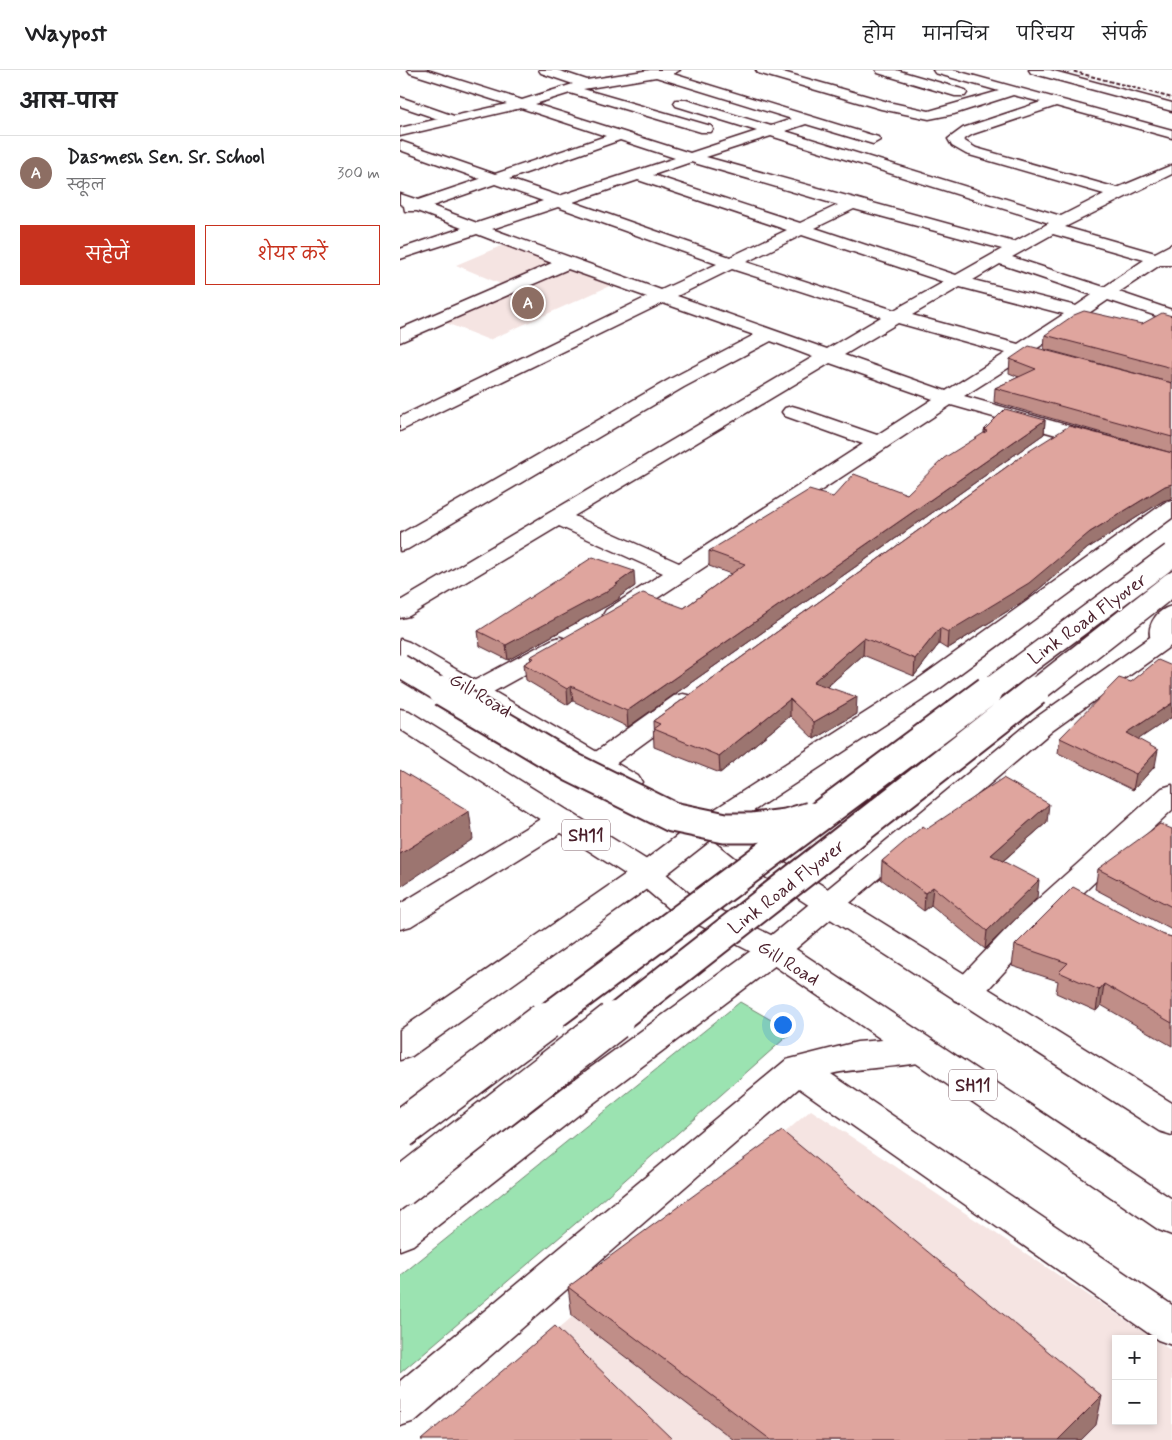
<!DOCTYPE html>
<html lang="hi">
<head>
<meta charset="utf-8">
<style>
	body { margin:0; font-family:Mynerve,"Playpen Sans Deva",sans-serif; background:#f2f2f2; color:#202124 }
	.controls { position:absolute; right:15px; bottom:15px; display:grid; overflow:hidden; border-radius:0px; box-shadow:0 2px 8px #0003 }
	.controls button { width:45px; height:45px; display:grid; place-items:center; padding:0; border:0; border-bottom:1px solid #e0e0e0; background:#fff; color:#202124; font:25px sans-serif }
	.you { position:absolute; left:382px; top:954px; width:18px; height:18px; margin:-12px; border:4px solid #fff; border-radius:50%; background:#1a73e8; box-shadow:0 0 0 8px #1a73e833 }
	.badge { display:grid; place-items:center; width:32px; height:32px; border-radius:50%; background:#c8321e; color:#fff; font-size:16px; font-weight:700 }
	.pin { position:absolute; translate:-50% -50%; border:2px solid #fff; box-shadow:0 1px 5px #0006 }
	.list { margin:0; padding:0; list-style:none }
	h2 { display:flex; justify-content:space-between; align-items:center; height:65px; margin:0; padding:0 20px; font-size:21px }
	h2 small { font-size:16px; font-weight:400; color:#757577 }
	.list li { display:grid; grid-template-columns:32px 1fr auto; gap:15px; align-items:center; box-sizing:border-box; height:75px; padding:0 20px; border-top:1px solid #e0e0e0 }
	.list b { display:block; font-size:19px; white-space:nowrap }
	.list p { margin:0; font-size:16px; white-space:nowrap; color:#757577 }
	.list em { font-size:16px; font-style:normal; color:#757577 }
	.actions { display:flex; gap:10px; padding:15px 20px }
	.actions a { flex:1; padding:11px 0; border:1px solid #c8321e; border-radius:0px; text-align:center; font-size:18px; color:#c8321e }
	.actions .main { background:#c8321e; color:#fff }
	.map { position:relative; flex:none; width:772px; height:1370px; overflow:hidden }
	header { display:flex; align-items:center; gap:30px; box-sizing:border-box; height:70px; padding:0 25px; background:#fff; border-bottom:1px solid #e0e0e0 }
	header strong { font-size:24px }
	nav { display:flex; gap:28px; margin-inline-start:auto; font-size:18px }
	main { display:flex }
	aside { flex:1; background:#fff }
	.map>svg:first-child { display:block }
</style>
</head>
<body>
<header>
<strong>Waypost</strong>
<nav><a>होम</a><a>मानचित्र</a><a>परिचय</a><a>संपर्क</a></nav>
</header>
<main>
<aside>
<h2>आस-पास<small></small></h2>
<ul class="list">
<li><span class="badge" style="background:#8d6e63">A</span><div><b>Dasmesh Sen. Sr. School</b><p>स्कूल</p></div><em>300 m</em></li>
</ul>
<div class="actions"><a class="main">सहेजें</a><a>शेयर करें</a></div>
</aside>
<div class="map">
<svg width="772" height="1370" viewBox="0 0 772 1370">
	<rect width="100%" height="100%" fill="#fff"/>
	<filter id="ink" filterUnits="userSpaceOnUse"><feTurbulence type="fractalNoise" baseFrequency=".02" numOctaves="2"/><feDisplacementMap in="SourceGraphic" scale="10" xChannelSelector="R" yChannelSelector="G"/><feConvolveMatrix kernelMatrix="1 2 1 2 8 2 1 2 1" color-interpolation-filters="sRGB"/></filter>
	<g filter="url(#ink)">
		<!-- built -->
		<path fill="#f5e4e2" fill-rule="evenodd" d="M108,173L155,191L103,215L56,195Z
			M166,197L214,214L89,270L41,251Z
			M411,1040L772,1281V1370H30ZM716,1269H753V1351H716Z"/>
		<!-- green -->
		<path fill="#9be3b1" stroke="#72816e" d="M340,932L392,962L182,1148L0,1303V1206Z"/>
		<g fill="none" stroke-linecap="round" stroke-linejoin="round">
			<!-- minor casing -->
			<g stroke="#4a1f2b" stroke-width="3">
				<path id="minor" d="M8,0H27L122,30L173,14L141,3L139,0H157L187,10L250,0H280L273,4L478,67L480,70L473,74L406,54L385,61L661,146L704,124L566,84L552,76L548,69L563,58L641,32L613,25L554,44L529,49L481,39L358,3L356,0H376L488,32L529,41L599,21L535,3L533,0H553L772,60V68L656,36L573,64L563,70L576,78L717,118L772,95V104L665,157L755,183L772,174V195H760L719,222L772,240V251L708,230L636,279L641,284L639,288L632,290L624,288L564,326L772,385V398L551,335L224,550L215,552L206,550L203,545L206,540L263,503L159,456L9,546L0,548V531L413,287L371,271L284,317L8,479L0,481V464L270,309L354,265L263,233L0,361V347L247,227L168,199L0,272V259L152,193L77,164L0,189V179L62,158L17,141H5L4,136L0,134V124L18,130L80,109L0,80V71L95,104L206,66L121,38L0,66V58L38,49L0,36V27L54,46L107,34L10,3ZM256,7L392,49L371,56L286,30H276L274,33L276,36L357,61L290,83L135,34L170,23L301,62H311L313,59L311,56L183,19ZM371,66L649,153L614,172L306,87ZM220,70L275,88L159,126L109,109ZM291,92L438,135L400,153L253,105ZM238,110L387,160L330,187L173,132ZM95,114L143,131L77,153L32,136ZM158,137L317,194L261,220L92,159ZM454,139L602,179L556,205L415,158ZM653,164L744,190L704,217L612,187ZM402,165L544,212L494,240L346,192ZM600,194L692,225L676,236L573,210ZM332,199L481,247L427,279L277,226ZM560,217L664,244L618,274L512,245ZM498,253L606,283L546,321L444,285ZM430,293L533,329L477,365L399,338L392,336L385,338L382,342L385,346L463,374L279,493L174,446Z
					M476,0H496L565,20L567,23L565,26H555L478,3Z
					M629,0H650L772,33V41L631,3Z
					M772,431V448L539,619L318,764L258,811L12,986L0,990V960L236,797L298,750L521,607L764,433Z
					M772,556V575L652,661L385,888L191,1035L13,1175L0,1180V1142L167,1015L363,872L634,649L763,558Z
					M160,567L169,570L173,575L169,580L84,627L75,629L66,627L62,621L66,615L151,570Z
					M283,624L292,626L296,632L292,638L207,700L197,703L187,700L183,694L187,688L274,626Z
					M772,715V740L639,864L578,930L566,934L554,930L550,922L554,914L617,848L762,718Z
					M162,740L172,742L176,749L172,756L11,856L0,859V834L152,742Z
					M521,967L533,971L538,980L533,989C502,999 465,996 431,1004L772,1235V1275L758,1270L399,1018L15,1351L0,1356V1311L386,990L457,972Z"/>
			</g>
			<!-- major casing -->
			<g stroke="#4a1f2b" stroke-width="3">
				<path id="major" d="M772,536V575L763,578L754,575C743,560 755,540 772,536Z
					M0,569L9,572L238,706L242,712L238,718L228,721L218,718L0,588Z
					M0,639L9,641L258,797L292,826L385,872L772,1129V1165L759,1160L363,888L270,840L236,811L0,659Z
					M303,745L334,756L359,776L772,1033V1065L759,1061L339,790L314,770L293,761L289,754L293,747Z"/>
			</g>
			<!-- minor -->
			<use href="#minor" fill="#fff" fill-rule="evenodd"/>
			<!-- major -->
			<use href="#major" fill="#fff" fill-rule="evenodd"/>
			<!-- rail -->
			<path stroke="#4a1f2b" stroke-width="2" stroke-dasharray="4 2" stroke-linecap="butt" d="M668,0L772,28"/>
			<!-- major-bridge-far2 casing -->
			<g stroke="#4a1f2b" stroke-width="26" stroke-linecap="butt">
				<path id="major-bridge-far2" d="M0,596L45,623
					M586,623L772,485
					M633,623L772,514"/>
			</g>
			<!-- major-bridge-far1 casing -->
			<g stroke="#4a1f2b" stroke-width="33" stroke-linecap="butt">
				<path id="major-bridge-far1" d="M43,621L173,698L272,747L325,758H353L386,754L410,747
					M143,952L588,621
					M212,952L635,621"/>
			</g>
			<!-- major-bridge casing -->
			<g stroke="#4a1f2b" stroke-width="41" stroke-linecap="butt">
				<path id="major-bridge" d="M0,1060L145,951
					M0,1118L214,951"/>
			</g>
			<!-- major-bridge-far2 -->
			<use href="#major-bridge-far2" stroke="#fff" stroke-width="23"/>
			<!-- major-bridge-far1 -->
			<use href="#major-bridge-far1" stroke="#fff" stroke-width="29"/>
			<!-- major-bridge -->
			<use href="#major-bridge" stroke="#fff" stroke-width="38"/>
		</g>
		<!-- wall -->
		<path fill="#c08e88" stroke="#4a1f2b" d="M772,246V313L644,279L645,265L742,254Z
			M610,289L772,313V383L594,332L595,318L619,307L609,303Z
			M645,350L644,364L228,657L173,631L168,635L126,610L124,594L131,590L130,587L284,538L331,504L309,496V481L433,427L507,424L584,364V360Z
			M626,383L770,429L763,431L688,478L627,529L547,579L539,574L514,606L463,585L427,617L456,644L414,669L390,646L320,703L254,677L253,651Z
			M235,516L219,527V529L207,536L108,590L80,576L78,561Z
			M772,596V647L738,669L755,696L733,720L658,683L660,668L731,612Z
			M647,752L603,791L637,828L585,879L531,835L524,841L481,809L482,791L527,759Z
			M772,759V860L695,819L698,799Z
			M764,865L772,867V976L701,935L696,941L656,923L658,911L612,896L615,875Z
			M168,1217L696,1355L681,1370H334L172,1246Z"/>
		<!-- shaded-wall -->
		<path fill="#9c746f" stroke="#4a1f2b" d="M645,350L644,364L228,657L227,641Z
			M772,414V427L770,429L763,431L688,478L627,529L547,579L548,562L690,462L765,416Z
			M234,501L235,516L219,527V529L207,536L108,590L106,575L216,514Z
			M540,558L539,574L514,606L515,589Z
			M464,568L463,585L413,629V612Z
			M171,616L173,631L168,635L167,619Z
			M457,627L456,644L414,669V652Z
			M390,629V646L320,703L319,686Z
			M772,633V647L724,679L727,663Z
			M758,680L755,696L733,720L736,704Z
			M649,734L647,752L589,803L591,785Z
			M69,741L73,769L0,817V784Z
			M639,810L637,828L585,879L587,861Z
			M533,817L531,835L524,841L525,823Z
			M704,914L701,935L696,941L699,920Z
			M702,1326L696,1355L681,1370H658Z"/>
		<!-- building -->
		<path fill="#dfa59e" stroke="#4a1f2b" d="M684,241L742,254L762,243L772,246V298L645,265L674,245Z
			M629,276L772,313V367L595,318L636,299L610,289Z
			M605,339L645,350L227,641L171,616L167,619L124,594L134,588L130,587L243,523L284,538L345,494L309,481L409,420L433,427L454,404L507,424L544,388L587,361L584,360Z
			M669,356L772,383V414L765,416L690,462L629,513L548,562L540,558L515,589L464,568L413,612L457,627L414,652L390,629L319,686L253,659L260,654L253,651L626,383Z
			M193,487L234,501L216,514H218L206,522L106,575L78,561Z
			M758,590L772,596V633L727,663L758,680L736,704L660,668L719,608L731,612Z
			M0,700L69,741L0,784Z
			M603,708L649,734L591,785L639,810L587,861L533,817L525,823L482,791L523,756L527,759Z
			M760,754L772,759V837L698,799Z
			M673,817L764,865L772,867V953L704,914L699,920L659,902L668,893L615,875Z
			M382,1061L702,1326L658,1370H371L168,1217Z
			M155,1256L273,1370H21Z"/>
	</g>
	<g text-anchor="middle" stroke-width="4" stroke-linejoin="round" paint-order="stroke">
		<!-- shield labels -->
		<g fill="#fff" stroke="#80626b" stroke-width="1">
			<rect x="162" y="749.5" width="48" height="31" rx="4"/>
			<rect x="549" y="999.5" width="48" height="31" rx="4"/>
		</g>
		<g font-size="18" font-weight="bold" fill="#4a1f2b">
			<text x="186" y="771">SH11</text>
			<text x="573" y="1021">SH11</text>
		</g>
		<!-- street labels -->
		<g font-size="19" fill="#4a1f2b" stroke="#fff">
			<text transform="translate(687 548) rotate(-36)" y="7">Link Road Flyover</text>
			<text transform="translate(81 624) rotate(31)" y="7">Gill Road</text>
			<text transform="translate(386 816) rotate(-38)" y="7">Link Road Flyover</text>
			<text transform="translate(389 892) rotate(32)" y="7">Gill Road</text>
		</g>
	</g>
</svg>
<div class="controls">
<button>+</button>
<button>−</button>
</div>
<div class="you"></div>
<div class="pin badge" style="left:128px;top:233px;background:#8d6e63">A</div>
</div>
</main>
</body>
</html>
